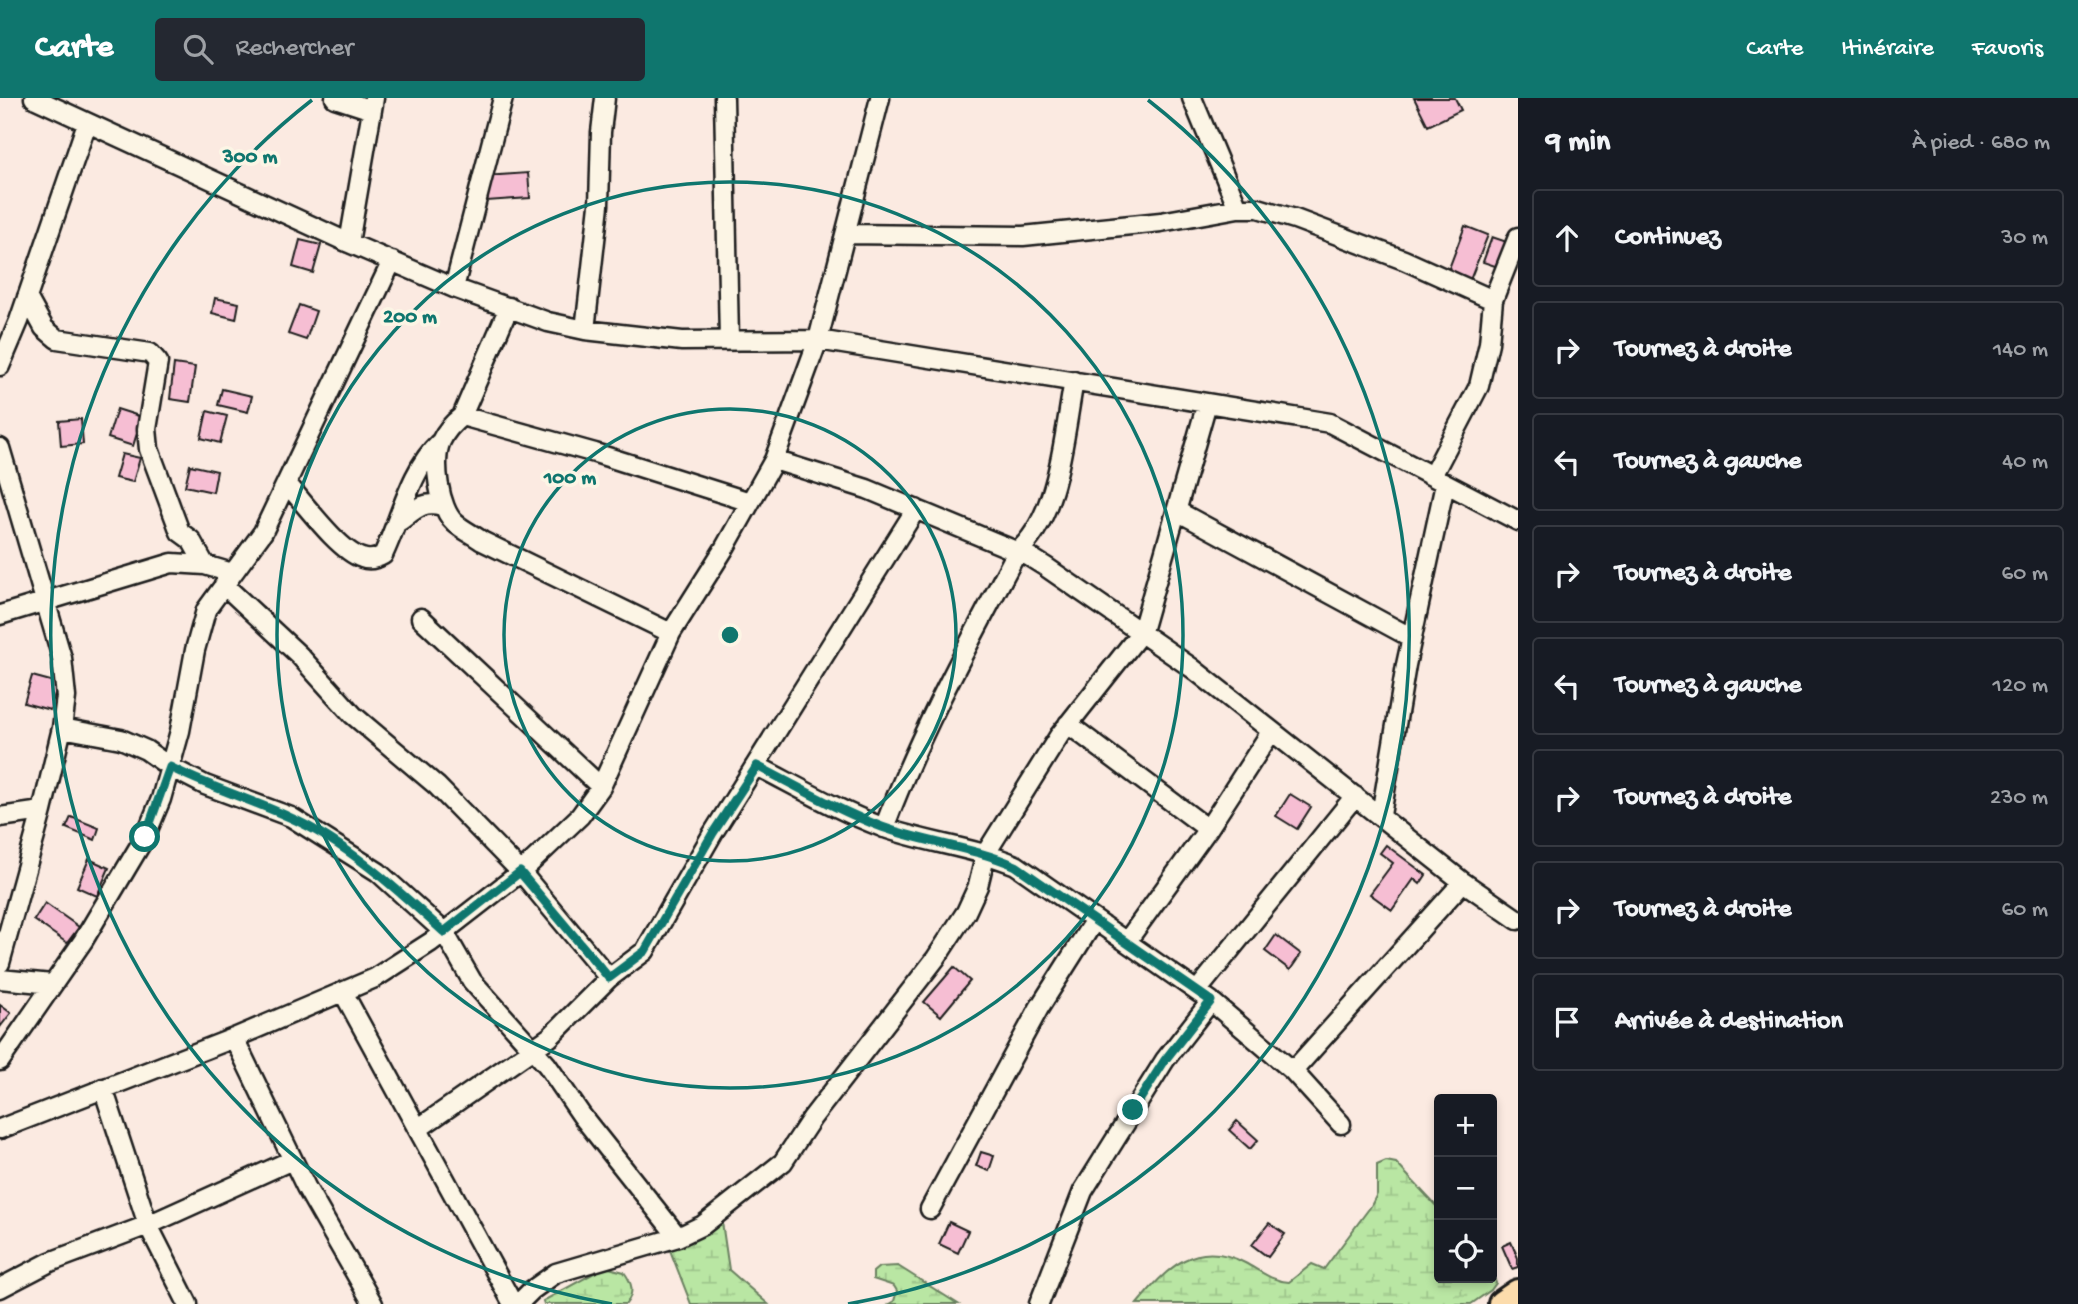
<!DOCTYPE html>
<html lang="fr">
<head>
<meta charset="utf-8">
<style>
	body { margin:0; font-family:"Gochi Hand",sans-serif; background:#242831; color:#f1f3f6 }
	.controls { position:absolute; right:21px; bottom:21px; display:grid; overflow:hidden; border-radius:7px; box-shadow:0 4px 10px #0003 }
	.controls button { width:63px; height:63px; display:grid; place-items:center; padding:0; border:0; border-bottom:2px solid #363941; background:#171b24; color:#f1f3f6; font:35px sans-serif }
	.stop { position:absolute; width:21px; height:21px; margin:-16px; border:5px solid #0f766e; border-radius:50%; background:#fff }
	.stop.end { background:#0f766e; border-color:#fff; box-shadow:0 2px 7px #0008 }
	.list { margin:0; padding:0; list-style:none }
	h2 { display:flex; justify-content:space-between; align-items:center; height:91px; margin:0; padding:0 28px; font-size:30px }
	h2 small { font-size:23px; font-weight:400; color:#9ea1a6 }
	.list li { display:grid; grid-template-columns:46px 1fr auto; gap:21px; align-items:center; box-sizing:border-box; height:98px; margin:0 14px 14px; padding:0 14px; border:2px solid #363941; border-radius:7px }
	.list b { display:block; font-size:26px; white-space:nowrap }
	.list em { font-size:23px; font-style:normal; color:#9ea1a6 }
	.icon { flex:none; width:38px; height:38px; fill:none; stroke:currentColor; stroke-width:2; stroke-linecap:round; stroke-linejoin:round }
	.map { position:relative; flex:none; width:1518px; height:1206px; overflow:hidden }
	header { display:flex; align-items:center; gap:42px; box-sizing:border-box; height:98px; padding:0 35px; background:#0f766e; color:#fff }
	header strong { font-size:33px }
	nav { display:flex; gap:38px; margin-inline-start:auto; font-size:24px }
	.search { width:490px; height:63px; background:#242831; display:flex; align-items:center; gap:18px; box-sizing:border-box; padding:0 24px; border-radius:7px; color:#9ea1a6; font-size:26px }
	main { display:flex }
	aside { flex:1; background:#171b24 }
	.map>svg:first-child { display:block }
</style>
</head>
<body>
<header>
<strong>Carte</strong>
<div class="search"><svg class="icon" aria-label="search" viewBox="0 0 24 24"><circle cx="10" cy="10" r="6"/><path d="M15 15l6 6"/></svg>Rechercher</div>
<nav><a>Carte</a><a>Itinéraire</a><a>Favoris</a></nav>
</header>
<main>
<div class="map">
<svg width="1518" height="1206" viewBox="0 0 1518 1206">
	<defs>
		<pattern id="wetland-marsh" width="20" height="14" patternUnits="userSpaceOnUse" patternTransform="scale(1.75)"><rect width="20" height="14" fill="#b9e6a3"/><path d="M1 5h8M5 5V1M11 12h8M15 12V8" fill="none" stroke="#9ec58c"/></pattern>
	</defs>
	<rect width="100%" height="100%" fill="#fbeae1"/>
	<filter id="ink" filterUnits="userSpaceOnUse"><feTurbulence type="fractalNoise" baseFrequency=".0143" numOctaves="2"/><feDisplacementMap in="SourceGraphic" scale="14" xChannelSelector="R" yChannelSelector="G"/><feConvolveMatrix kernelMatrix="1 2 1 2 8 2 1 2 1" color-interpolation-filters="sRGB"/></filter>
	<g filter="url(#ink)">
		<!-- wetland -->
		<path fill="url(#wetland-marsh)" stroke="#6a8160" stroke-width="2" d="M1386,1063L1396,1065L1439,1111V1180H1492V1175L1496,1185L1491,1192L1471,1206H1137C1167,1170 1196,1139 1245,1165C1260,1173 1272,1183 1289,1184L1312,1166L1324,1171L1371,1108L1377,1096V1067Z
			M722,1124L729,1172L768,1206H691L668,1147Z
			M898,1168L958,1206H889L894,1203L897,1193L894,1188L873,1181V1174L879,1169Z
			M605,1169L624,1174C632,1185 635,1194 626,1206H544L543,1203Z"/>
		<!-- building -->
		<path fill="#f6bed3" stroke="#1c1c1c" stroke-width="2" d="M1414,0H1455L1461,12L1428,28Z
			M528,75L530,100L487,103L485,78Z
			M1465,128L1488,137L1470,182L1448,173Z
			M1492,139L1510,145L1501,170L1483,164Z
			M300,142L321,147L313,175L293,169Z
			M215,200L239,205L236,221L212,215Z
			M299,207L316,213L306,242L288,236Z
			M174,266L195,269L190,304L170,301Z
			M222,291L252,298L248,314L218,307Z
			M117,311L142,319L133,348L108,340Z
			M207,313L227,318L220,345L201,340Z
			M81,321L83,346L61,348L59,323Z
			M122,356L140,360L133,384L115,380Z
			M190,367L217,373L213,394L185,388Z
			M32,578L58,585L50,612L24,605Z
			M1290,696L1311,709L1297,731L1276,718Z
			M71,719L99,730L95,742L66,730Z
			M1386,747L1426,777L1420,786L1414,781L1392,812L1370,796L1393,765L1380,755Z
			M89,761L109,770L97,798L77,789Z
			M45,805L79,829L67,845L34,822Z
			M1276,837L1301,856L1290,872L1265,853Z
			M954,869L970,883L941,918L924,904Z
			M0,907L11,915L0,929Z
			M1237,1023L1258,1042L1250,1051L1229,1032Z
			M981,1054L994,1058L989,1073L976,1068Z
			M949,1124L968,1133L958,1155L939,1146Z
			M1269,1125L1285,1136L1268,1159L1252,1147Z
			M1511,1144L1518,1160V1169L1512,1171L1502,1148Z"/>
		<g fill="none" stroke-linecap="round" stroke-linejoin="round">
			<!-- street casing -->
			<g stroke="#1c1c1c" stroke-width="23">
				<path id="street" d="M34,0L349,145L454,190L548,224L585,232L682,243L818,242L1330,325L1518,423
					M335,0L372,12
					M724,0L729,242
					M1192,0L1238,110
					M845,136L1023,138L1161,124L1238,110H1258L1295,121L1404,162L1493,202
					M349,145L374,0
					M454,190L503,0
					M27,199L44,230L57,241L150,255L158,264L147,331L149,351L180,434L191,442L205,467
					M509,209L462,318C453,325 446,332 441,343C432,362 439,411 455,425C463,432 474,437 482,443L671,535
					M585,232L599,107L601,34L605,0
					M0,268L19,223L87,25
					M462,318L595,355L750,404
					M0,350L62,560L66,599L62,630L42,713L0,865
					M774,362L867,391L1030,459L1046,469L1192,570L1463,784L1518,822
					M1432,378L1479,288L1489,245L1493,202L1518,139
					M288,387C305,406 339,453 362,460C370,463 376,461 383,457C400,422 410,372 439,345
					M1177,413L1412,540
					M400,423C415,412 423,402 442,408
					M224,487L299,557L353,617L437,688L521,774L609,880
					M0,517L172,465L205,467L232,475
					M421,520L601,689
					M1068,626L1208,731
					M62,630L121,641L146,652L170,669L205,687L291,719L378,774L444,834L472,883L547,967L582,1018L678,1139
					M757,668C798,689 839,713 882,729C926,745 973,749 1016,767L1211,903L1293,973L1341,1026
					M1381,717L1406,567L1445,386
					M0,719L42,713
					M884,730C920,634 969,545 1017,454C1059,419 1064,335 1074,283
					M1127,843L1208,731L1271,634
					M0,881L52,886
					M1197,893L1355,698
					M343,894L513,1206
					M234,940L306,1089L373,1206
					M0,963L83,843L145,739L161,701L180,633L195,552L206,512L263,434L392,163
					M1293,973L1463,784
					M103,990L148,1127L188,1206
					M419,1030L550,939L609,880L645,853L713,735L916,411
					M0,1031L234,940L375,880L431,844L521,774L580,718L601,689L671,535L724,451L774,362L818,242L880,0
					M930,1111L1039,910L1094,823
					M0,1190L50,1164L148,1127L292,1062
					M518,1206L532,1192L556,1175L678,1139L703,1127L783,1064L812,1020L936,860L966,814L978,788L986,755L1059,638L1142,533L1207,305
					M1039,1206L1083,1093L1165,962L1211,903"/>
			</g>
			<!-- primary casing -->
			<g stroke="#1c1c1c" stroke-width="32">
				<path id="primary" d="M1502,1206L1518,1195"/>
			</g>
			<!-- street -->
			<use href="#street" stroke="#fcf5e5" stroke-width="18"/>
			<!-- primary -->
			<use href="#primary" stroke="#fcdcac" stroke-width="26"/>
		</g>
	</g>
	<g fill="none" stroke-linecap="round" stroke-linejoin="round" filter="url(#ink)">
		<!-- route -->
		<path stroke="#0f766e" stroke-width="9" d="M145,739L170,669C209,689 250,701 289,719C346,744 399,793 444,834L520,774L609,880L645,853L713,735L757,668C798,689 839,713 882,729C926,745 973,749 1016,768L1211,903L1165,962L1133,1012"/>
	</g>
	<!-- distance rings -->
	<g fill="none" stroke="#0f766e" stroke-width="3.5">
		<circle cx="730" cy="537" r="226"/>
		<circle cx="730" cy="537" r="453"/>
		<path d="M612 1206A679 679 0 0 1 312 2M1148 2A679 679 0 0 1 848 1206"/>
	</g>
	<circle cx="730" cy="537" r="10" fill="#0f766e" stroke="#fcf5e5" stroke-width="3.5"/>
	<g font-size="21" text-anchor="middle" font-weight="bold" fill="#0f766e" stroke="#fcf5e5" stroke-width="7" stroke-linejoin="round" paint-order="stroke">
		<text x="250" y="64">300 m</text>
		<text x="410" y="224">200 m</text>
		<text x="570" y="385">100 m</text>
	</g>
</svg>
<div class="controls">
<button>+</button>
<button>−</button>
<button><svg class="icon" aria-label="locate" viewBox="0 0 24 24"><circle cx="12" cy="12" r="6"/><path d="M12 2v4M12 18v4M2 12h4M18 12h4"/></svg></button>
</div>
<div class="stop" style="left:145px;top:739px"></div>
<div class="stop end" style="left:1133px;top:1012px"></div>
</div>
<aside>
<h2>9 min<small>À pied · 680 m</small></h2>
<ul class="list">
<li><svg class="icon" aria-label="ahead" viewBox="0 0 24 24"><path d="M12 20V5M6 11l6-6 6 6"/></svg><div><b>Continuez</b></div><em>30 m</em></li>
<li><svg class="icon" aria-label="right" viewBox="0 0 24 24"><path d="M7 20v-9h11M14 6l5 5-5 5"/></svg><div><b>Tournez à droite</b></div><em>140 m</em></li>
<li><svg class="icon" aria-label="left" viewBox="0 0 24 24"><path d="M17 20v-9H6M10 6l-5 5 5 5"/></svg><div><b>Tournez à gauche</b></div><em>40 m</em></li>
<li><svg class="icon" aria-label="right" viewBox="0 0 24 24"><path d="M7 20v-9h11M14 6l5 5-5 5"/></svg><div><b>Tournez à droite</b></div><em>60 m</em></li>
<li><svg class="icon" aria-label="left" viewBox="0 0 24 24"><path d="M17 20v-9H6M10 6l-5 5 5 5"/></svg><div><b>Tournez à gauche</b></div><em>120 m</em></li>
<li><svg class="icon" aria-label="right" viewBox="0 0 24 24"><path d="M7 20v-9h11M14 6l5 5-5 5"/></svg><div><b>Tournez à droite</b></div><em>230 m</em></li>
<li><svg class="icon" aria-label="right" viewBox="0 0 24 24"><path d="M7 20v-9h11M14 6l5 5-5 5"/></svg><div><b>Tournez à droite</b></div><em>60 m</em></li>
<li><svg class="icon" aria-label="arrive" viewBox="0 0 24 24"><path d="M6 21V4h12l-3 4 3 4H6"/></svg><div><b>Arrivée à destination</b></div></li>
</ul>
</aside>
</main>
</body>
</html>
